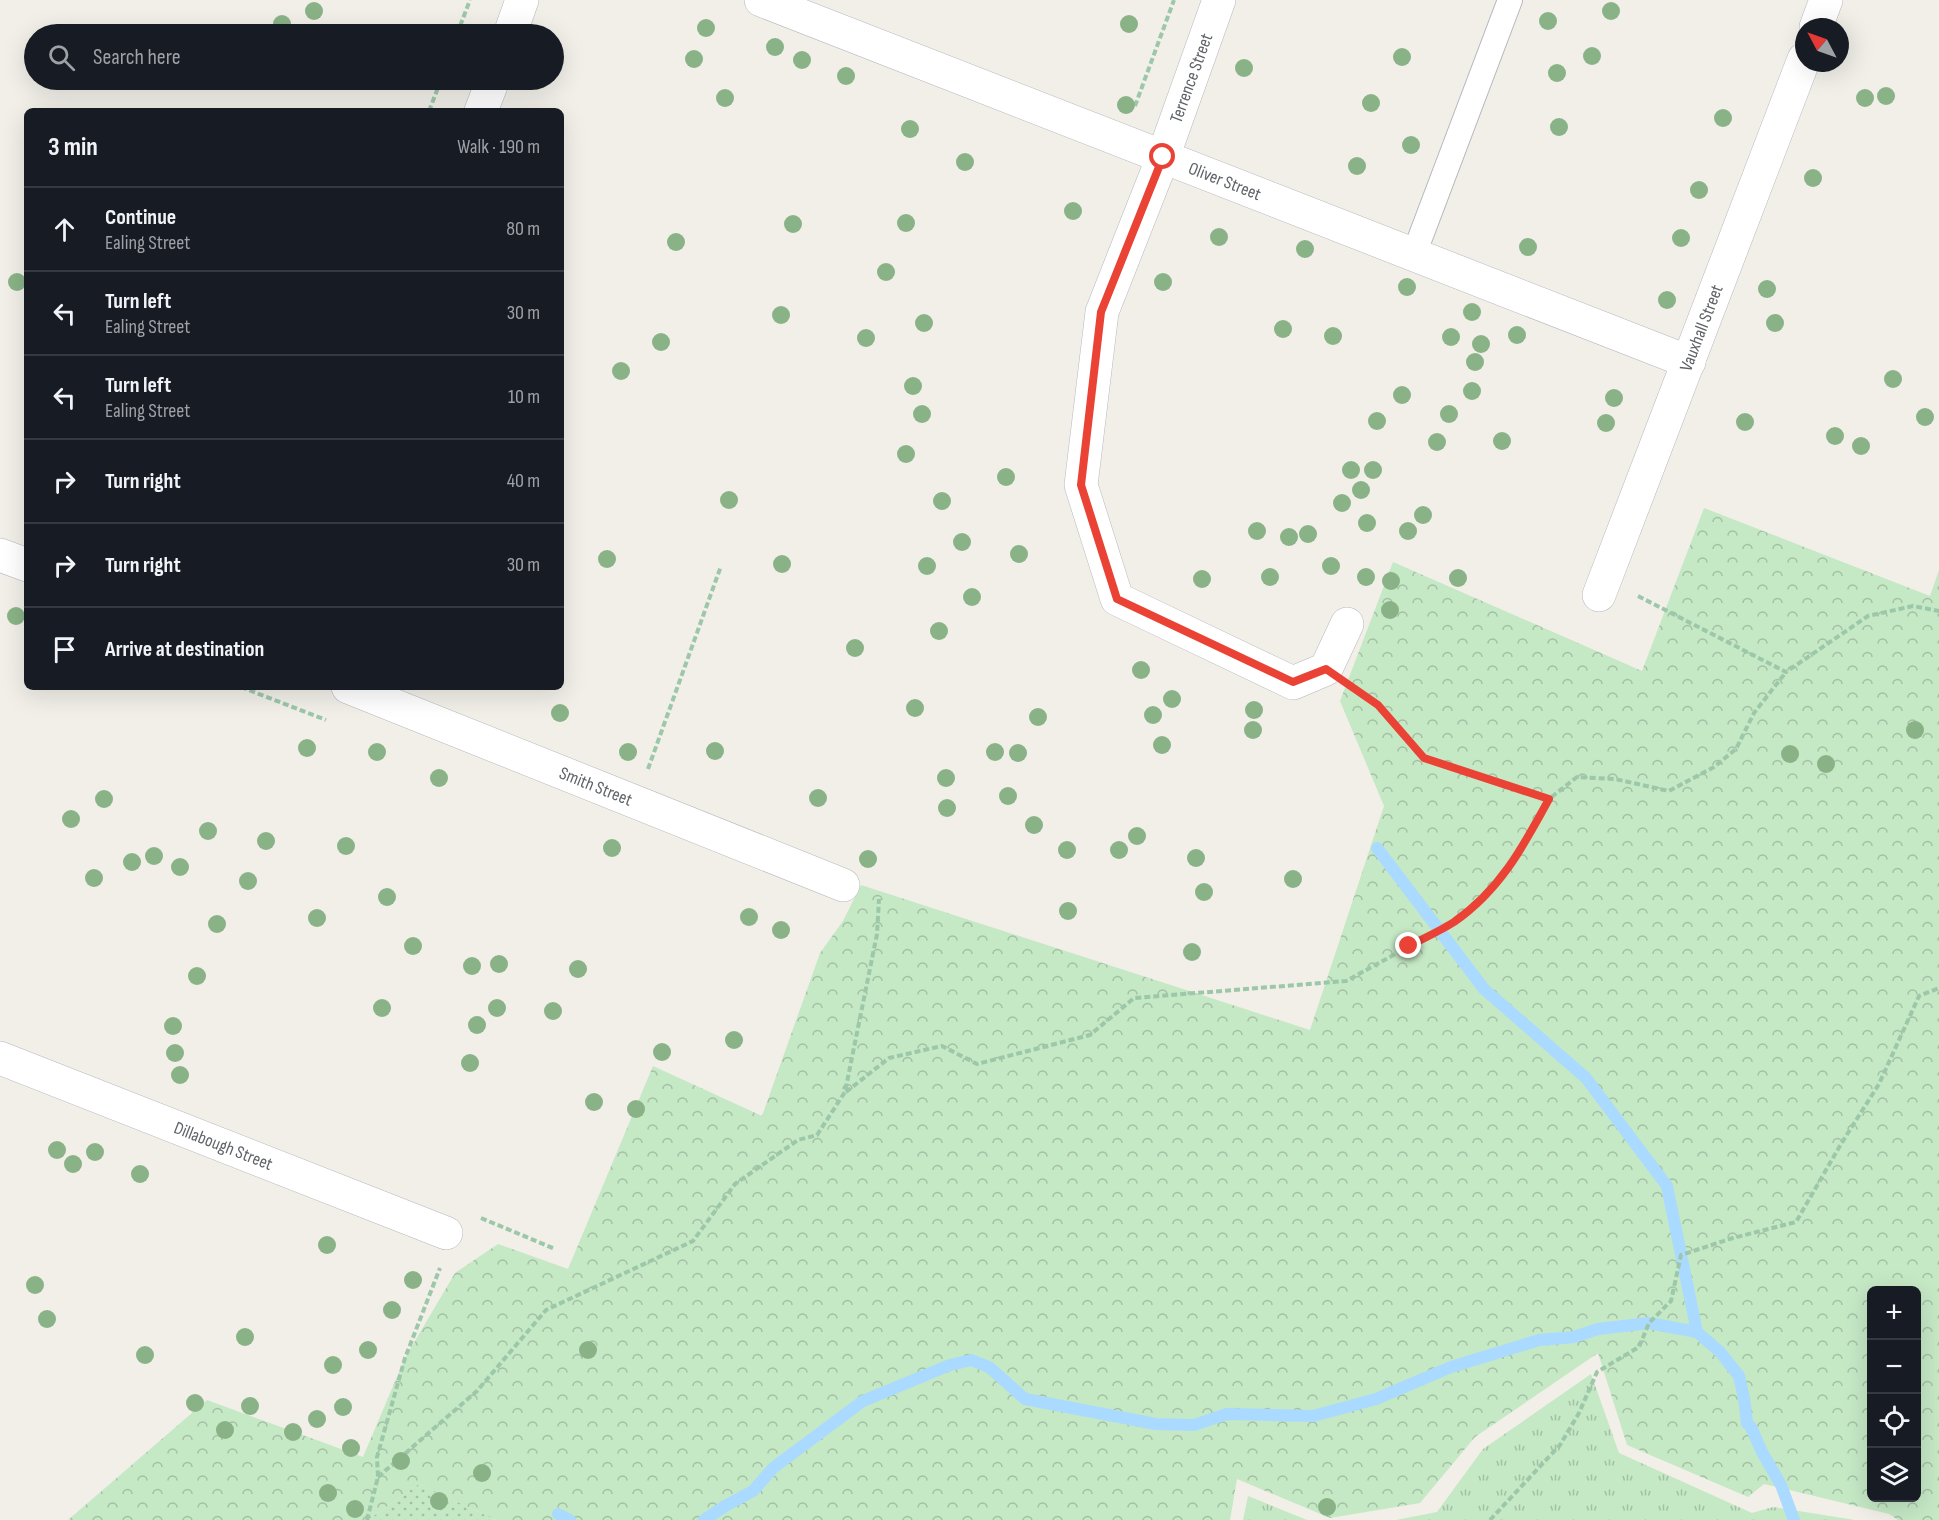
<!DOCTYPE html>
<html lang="en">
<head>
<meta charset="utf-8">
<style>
	body { margin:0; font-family:"Sofia Sans Condensed",sans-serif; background:#20242c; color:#f1f3f6 }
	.controls { position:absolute; right:18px; bottom:18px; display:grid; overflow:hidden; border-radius:9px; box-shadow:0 6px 24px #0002 }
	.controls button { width:54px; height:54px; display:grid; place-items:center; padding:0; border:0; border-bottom:2px solid #363941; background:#171b24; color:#f1f3f6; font:30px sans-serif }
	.compass { position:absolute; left:1795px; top:18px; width:54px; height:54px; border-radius:50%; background:#171b24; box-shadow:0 6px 24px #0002; rotate:311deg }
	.stop { position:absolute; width:18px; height:18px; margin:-14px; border:4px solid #ea4335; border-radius:50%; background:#fff }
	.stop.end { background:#ea4335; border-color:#fff; box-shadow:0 2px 6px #0008 }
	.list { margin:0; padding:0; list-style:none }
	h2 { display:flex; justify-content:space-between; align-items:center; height:78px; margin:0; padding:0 24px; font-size:26px }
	h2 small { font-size:20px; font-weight:400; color:#9ea1a6 }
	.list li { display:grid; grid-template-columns:39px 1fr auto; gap:18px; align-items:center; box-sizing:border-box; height:84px; padding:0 24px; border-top:2px solid #363941 }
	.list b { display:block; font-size:22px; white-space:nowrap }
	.list p { margin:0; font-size:20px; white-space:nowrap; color:#9ea1a6 }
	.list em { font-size:20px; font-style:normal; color:#9ea1a6 }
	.icon { flex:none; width:33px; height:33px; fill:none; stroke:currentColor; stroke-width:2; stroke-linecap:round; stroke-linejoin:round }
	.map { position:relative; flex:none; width:1939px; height:1520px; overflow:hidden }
	.search { position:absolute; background:#171b24; box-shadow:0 6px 24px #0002; left:24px; top:24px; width:540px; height:66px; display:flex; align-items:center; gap:15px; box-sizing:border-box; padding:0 21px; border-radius:33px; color:#9ea1a6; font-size:22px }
	.panel { position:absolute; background:#171b24; box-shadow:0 6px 24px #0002; left:24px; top:108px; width:540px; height:582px; border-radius:9px }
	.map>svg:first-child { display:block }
</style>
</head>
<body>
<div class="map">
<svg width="1939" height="1520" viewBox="0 0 1939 1520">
	<defs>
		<pattern id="grass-tufts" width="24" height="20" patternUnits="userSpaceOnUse" patternTransform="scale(1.5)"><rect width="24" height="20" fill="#c5e8c5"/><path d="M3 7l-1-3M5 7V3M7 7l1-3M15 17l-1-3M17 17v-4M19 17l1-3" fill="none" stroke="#a3c0a4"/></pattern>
		<pattern id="forest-crowns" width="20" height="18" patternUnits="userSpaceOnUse" patternTransform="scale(1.5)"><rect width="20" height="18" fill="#c5e8c5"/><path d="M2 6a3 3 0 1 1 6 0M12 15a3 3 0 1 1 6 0" fill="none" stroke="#a3c0a4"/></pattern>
		<pattern id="park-dots" width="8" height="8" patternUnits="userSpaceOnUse" patternTransform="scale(1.5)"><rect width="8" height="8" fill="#c5e8c5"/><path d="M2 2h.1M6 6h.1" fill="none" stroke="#a3c0a4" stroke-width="1.8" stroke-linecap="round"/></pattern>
	</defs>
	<rect width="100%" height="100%" fill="#f1efe8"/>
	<!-- grass -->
	<path fill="url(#grass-tufts)" d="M1591,1374L1619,1453L1752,1513L1773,1507L1855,1520H1396L1437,1512L1483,1449Z
		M1248,1496L1307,1520H1243Z"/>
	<!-- forest -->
	<path fill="url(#forest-crowns)" fill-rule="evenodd" d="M1704,508L1930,596L1939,570V1520H1898L1889,1514L1764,1484L1748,1497L1627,1445L1598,1353L1475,1437L1420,1503L1330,1518L1237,1479L1230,1520H496L419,1484L368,1520H68L207,1400L363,1457L405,1358L455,1273L498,1244L568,1269L653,1066L762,1116L820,953L843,921L861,885L1310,1030L1384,806L1340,701L1393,562L1642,671ZM1872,1290H1916V1498H1872Z"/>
	<!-- park -->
	<path fill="url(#park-dots)" d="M419,1484L496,1520H368Z"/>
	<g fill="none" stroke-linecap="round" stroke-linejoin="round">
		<!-- stream -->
		<path stroke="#aadaff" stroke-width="12" d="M1377,848L1484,989L1586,1078L1667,1186L1697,1332
			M558,1514L570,1520
			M704,1520L725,1506L753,1491L773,1468L863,1401L950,1365L971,1360L989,1367L1025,1399L1156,1424L1194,1425L1227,1414L1313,1416L1376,1399L1451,1367L1539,1340L1574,1337L1598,1329L1649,1323L1697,1332L1720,1352L1739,1376L1744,1398L1747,1423L1751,1427L1762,1452L1781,1485L1794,1520"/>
		<!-- service casing -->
		<g stroke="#b5b8bc" stroke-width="26">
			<path id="service" d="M1414,254L1510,0"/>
		</g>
		<!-- minor casing -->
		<g stroke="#b5b8bc" stroke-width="34">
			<g id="minor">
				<path id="s1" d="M761,0L1689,362"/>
				<path d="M1219,0L1163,157L1102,312L1081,485L1117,599L1293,683L1326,669L1347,624"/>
				<path d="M1816,27L1826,0"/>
				<path d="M510,34L522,0"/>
				<path d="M481,111L493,80"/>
				<path d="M0,555L27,565"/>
				<path id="s2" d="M1599,595L1804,59"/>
				<path id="s3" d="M348,687L843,885"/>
				<path id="s4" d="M0,1058L446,1233"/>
			</g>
		</g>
		<!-- path -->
		<path stroke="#9cc7a9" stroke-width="4" stroke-dasharray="6 3" stroke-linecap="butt" d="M457,34L470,0
			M1135,106L1174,0
			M429,111L441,80
			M1638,596L1786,672L1868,616L1913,606L1939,611
			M241,687L326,720
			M1355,689L1378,705L1424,758L1549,799
			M648,769L721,566
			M846,1092L889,1058L942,1046L977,1064L1090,1035L1134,998L1346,981L1454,922L1493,889L1516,858L1549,799L1577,777L1615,779L1669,791L1714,767L1736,749L1754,713L1786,672
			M481,1218L555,1249
			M378,1477L477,1391L546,1310L693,1241L735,1184L798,1140L817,1135L845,1092L877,934L879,899
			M367,1520L378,1477L377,1457L405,1358L440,1268
			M1490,1520L1560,1445L1579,1413L1597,1372L1639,1347L1649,1323L1671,1301L1681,1255L1733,1238L1796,1222L1841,1144L1879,1084L1919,996L1939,988"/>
		<!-- service -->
		<use href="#service" stroke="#fff" stroke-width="24"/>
		<!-- minor -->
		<use href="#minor" stroke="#fff" stroke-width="33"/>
	</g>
	<!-- trees -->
	<g fill="#89b387">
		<circle cx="314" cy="11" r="9"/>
		<circle cx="1611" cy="11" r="9"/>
		<circle cx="1548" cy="21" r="9"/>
		<circle cx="282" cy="24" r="9"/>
		<circle cx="1129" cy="24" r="9"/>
		<circle cx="706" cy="28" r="9"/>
		<circle cx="775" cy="47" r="9"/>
		<circle cx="1592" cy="56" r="9"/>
		<circle cx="1402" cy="57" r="9"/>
		<circle cx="694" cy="59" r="9"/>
		<circle cx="802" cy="60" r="9"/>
		<circle cx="1244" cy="68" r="9"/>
		<circle cx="1557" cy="73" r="9"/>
		<circle cx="846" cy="76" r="9"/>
		<circle cx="1886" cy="96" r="9"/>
		<circle cx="725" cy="98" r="9"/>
		<circle cx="1865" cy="98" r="9"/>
		<circle cx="1371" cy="103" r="9"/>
		<circle cx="1126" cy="105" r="9"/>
		<circle cx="1723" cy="118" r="9"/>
		<circle cx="1559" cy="127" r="9"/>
		<circle cx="910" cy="129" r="9"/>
		<circle cx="1411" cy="145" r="9"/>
		<circle cx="965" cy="162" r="9"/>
		<circle cx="1357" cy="166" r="9"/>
		<circle cx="1813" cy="178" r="9"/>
		<circle cx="1699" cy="190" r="9"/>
		<circle cx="1073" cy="211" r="9"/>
		<circle cx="906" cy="223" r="9"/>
		<circle cx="793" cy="224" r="9"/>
		<circle cx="1219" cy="237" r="9"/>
		<circle cx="1681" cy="238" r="9"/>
		<circle cx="676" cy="242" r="9"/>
		<circle cx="1528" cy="247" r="9"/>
		<circle cx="1305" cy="249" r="9"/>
		<circle cx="886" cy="272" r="9"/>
		<circle cx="17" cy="282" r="9"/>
		<circle cx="1163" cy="282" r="9"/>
		<circle cx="1407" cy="287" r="9"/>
		<circle cx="1767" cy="289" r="9"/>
		<circle cx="1667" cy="300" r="9"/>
		<circle cx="1472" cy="312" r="9"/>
		<circle cx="781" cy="315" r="9"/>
		<circle cx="924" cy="323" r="9"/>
		<circle cx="1775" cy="323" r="9"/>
		<circle cx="1283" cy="329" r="9"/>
		<circle cx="1517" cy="335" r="9"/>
		<circle cx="1333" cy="336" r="9"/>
		<circle cx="1451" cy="337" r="9"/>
		<circle cx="866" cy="338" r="9"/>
		<circle cx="661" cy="342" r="9"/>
		<circle cx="1481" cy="344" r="9"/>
		<circle cx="1475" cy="362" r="9"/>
		<circle cx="621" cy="371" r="9"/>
		<circle cx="1893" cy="379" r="9"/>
		<circle cx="913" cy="386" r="9"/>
		<circle cx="1472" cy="391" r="9"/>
		<circle cx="1402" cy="395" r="9"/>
		<circle cx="1614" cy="398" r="9"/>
		<circle cx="922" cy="414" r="9"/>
		<circle cx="1449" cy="414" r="9"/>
		<circle cx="1925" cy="417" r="9"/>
		<circle cx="1377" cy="421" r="9"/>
		<circle cx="1745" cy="422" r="9"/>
		<circle cx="1606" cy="423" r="9"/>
		<circle cx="1835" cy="436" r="9"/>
		<circle cx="1502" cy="441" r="9"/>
		<circle cx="1437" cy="442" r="9"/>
		<circle cx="1861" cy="446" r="9"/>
		<circle cx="906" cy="454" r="9"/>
		<circle cx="1351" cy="470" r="9"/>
		<circle cx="1373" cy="470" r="9"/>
		<circle cx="1006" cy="477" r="9"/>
		<circle cx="1361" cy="490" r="9"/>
		<circle cx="729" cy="500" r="9"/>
		<circle cx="942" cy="501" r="9"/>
		<circle cx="1342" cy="503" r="9"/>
		<circle cx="1423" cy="515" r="9"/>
		<circle cx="1367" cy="523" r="9"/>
		<circle cx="1257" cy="531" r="9"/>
		<circle cx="1408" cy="531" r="9"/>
		<circle cx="1308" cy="534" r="9"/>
		<circle cx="1289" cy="537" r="9"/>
		<circle cx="962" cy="542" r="9"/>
		<circle cx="1019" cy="554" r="9"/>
		<circle cx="607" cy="559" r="9"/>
		<circle cx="782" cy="564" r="9"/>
		<circle cx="927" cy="566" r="9"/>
		<circle cx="1331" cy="566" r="9"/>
		<circle cx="1270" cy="577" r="9"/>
		<circle cx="1366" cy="577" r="9"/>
		<circle cx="1458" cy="578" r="9"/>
		<circle cx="1202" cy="579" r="9"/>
		<circle cx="1391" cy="581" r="9"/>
		<circle cx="972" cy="597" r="9"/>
		<circle cx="1390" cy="610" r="9"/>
		<circle cx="16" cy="616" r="9"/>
		<circle cx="939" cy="631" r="9"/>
		<circle cx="855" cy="648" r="9"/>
		<circle cx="1141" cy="670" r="9"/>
		<circle cx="1172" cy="699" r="9"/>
		<circle cx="915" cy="708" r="9"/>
		<circle cx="1254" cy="710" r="9"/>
		<circle cx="560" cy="713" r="9"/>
		<circle cx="1153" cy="715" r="9"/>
		<circle cx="1038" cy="717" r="9"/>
		<circle cx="1253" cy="730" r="9"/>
		<circle cx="1915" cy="730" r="9"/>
		<circle cx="1162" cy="745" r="9"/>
		<circle cx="307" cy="748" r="9"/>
		<circle cx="715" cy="751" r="9"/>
		<circle cx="377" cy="752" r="9"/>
		<circle cx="628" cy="752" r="9"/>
		<circle cx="995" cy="752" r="9"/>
		<circle cx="1018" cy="753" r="9"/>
		<circle cx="1790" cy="754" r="9"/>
		<circle cx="1826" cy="764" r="9"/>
		<circle cx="439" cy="778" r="9"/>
		<circle cx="946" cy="778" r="9"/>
		<circle cx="1008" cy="796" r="9"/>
		<circle cx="818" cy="798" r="9"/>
		<circle cx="104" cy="799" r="9"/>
		<circle cx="947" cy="808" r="9"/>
		<circle cx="71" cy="819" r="9"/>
		<circle cx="1034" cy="825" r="9"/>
		<circle cx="208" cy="831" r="9"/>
		<circle cx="1137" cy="836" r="9"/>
		<circle cx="266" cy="841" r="9"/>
		<circle cx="346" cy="846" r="9"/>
		<circle cx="612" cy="848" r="9"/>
		<circle cx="1067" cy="850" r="9"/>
		<circle cx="1119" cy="850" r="9"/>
		<circle cx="154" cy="856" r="9"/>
		<circle cx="1196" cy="858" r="9"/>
		<circle cx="868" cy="859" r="9"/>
		<circle cx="132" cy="862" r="9"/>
		<circle cx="180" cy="867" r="9"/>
		<circle cx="94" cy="878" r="9"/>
		<circle cx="1293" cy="879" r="9"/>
		<circle cx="248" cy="881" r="9"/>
		<circle cx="1204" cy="892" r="9"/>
		<circle cx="387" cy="897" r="9"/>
		<circle cx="1068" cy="911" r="9"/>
		<circle cx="749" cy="917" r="9"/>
		<circle cx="317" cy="918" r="9"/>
		<circle cx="217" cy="924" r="9"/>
		<circle cx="781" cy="930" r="9"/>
		<circle cx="413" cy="946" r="9"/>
		<circle cx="1192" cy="952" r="9"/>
		<circle cx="499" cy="964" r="9"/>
		<circle cx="472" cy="966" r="9"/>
		<circle cx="578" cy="969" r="9"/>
		<circle cx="197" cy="976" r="9"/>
		<circle cx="382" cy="1008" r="9"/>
		<circle cx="497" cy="1008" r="9"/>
		<circle cx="553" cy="1011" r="9"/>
		<circle cx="477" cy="1025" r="9"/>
		<circle cx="173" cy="1026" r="9"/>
		<circle cx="734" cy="1040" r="9"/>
		<circle cx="662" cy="1052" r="9"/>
		<circle cx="175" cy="1053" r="9"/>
		<circle cx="470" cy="1063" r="9"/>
		<circle cx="180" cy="1075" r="9"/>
		<circle cx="594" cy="1102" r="9"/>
		<circle cx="636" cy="1109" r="9"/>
		<circle cx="57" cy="1150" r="9"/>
		<circle cx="95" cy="1152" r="9"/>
		<circle cx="73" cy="1164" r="9"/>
		<circle cx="140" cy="1174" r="9"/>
		<circle cx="327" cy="1245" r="9"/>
		<circle cx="413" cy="1280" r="9"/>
		<circle cx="35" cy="1285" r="9"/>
		<circle cx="392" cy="1310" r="9"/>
		<circle cx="47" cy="1319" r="9"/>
		<circle cx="245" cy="1337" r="9"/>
		<circle cx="368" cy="1350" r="9"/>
		<circle cx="588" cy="1350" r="9"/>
		<circle cx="145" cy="1355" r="9"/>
		<circle cx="333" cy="1365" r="9"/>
		<circle cx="195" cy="1403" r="9"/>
		<circle cx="250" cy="1406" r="9"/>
		<circle cx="343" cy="1407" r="9"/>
		<circle cx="317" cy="1419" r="9"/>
		<circle cx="225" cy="1430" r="9"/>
		<circle cx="293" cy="1432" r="9"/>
		<circle cx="351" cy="1448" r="9"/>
		<circle cx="401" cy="1461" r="9"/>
		<circle cx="482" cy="1473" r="9"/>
		<circle cx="328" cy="1493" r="9"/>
		<circle cx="439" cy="1501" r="9"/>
		<circle cx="1327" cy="1507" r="9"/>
		<circle cx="355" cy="1509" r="9"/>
	</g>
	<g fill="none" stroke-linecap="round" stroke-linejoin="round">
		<!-- route -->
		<path stroke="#ea4335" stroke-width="8" d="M1163,157L1101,312L1081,485L1117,599L1293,682L1326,669L1378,705L1424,758L1549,799C1523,847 1500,890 1454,922C1440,931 1424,938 1409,946"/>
	</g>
	<g text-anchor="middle" stroke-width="4.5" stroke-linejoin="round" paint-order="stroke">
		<!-- street labels -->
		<g font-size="18" fill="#5f6368" stroke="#fff">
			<text transform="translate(1191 78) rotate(-70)" y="6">Terrence Street</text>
			<text dy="6" stroke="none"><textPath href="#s1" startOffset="498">Oliver Street</textPath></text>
			<text dy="6" stroke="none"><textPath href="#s2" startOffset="286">Vauxhall Street</textPath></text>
			<text dy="6" stroke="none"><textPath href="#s3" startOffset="267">Smith Street</textPath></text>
			<text dy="6" stroke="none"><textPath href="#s4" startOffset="240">Dillabough Street</textPath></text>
		</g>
	</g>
</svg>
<div class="controls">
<button>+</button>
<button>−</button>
<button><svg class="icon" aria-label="locate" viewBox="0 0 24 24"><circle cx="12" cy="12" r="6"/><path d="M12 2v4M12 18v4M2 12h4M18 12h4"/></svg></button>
<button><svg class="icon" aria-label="layers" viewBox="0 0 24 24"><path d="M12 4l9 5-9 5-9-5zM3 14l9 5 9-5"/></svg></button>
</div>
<svg class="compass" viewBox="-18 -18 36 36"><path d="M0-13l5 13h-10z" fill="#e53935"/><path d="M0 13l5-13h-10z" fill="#9ea1a6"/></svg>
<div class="stop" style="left:1163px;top:157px"></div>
<div class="stop end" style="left:1409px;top:946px"></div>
<div class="search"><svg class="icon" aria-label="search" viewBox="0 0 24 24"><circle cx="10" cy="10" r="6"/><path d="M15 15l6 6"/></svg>Search here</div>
<section class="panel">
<h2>3 min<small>Walk · 190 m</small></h2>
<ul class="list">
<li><svg class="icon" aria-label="ahead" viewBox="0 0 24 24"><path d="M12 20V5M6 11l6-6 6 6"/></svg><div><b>Continue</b><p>Ealing Street</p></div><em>80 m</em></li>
<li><svg class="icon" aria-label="left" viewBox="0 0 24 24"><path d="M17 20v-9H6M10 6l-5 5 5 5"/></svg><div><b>Turn left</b><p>Ealing Street</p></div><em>30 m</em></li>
<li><svg class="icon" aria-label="left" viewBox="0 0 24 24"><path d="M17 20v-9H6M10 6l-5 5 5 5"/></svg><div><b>Turn left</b><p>Ealing Street</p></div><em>10 m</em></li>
<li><svg class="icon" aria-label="right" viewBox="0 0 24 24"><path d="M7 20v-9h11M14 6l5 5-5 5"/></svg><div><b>Turn right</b></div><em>40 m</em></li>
<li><svg class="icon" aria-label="right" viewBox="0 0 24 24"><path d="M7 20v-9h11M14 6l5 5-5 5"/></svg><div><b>Turn right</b></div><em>30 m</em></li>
<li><svg class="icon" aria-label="arrive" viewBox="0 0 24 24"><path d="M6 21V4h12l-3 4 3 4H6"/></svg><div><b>Arrive at destination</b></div></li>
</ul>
</section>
</div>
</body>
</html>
